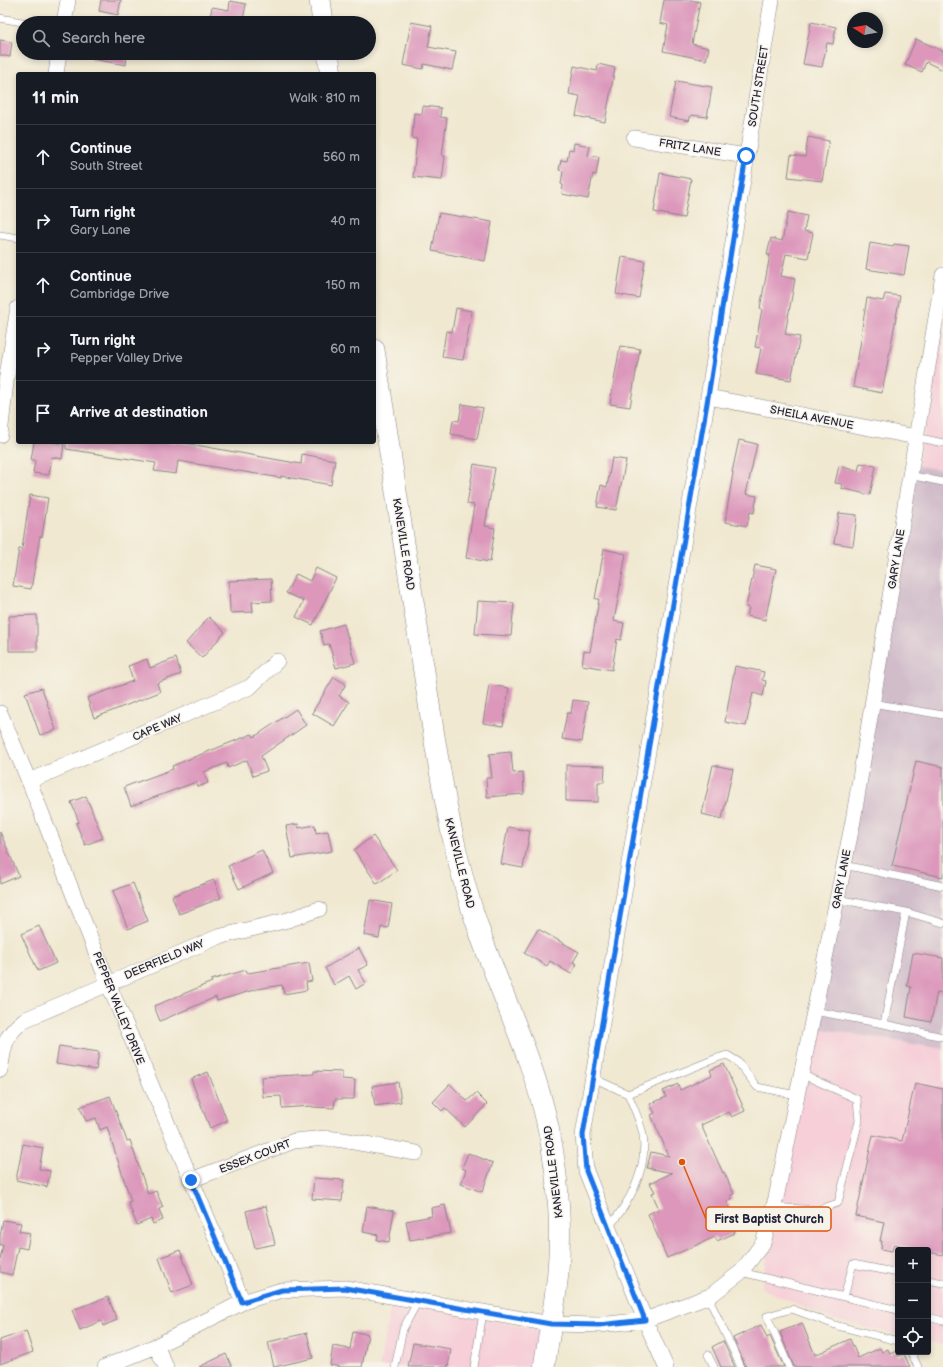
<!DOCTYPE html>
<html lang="en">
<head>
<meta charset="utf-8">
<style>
	body { margin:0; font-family:"Balsamiq Sans",sans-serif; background:#242831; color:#f1f3f6 }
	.controls { position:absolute; right:12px; bottom:12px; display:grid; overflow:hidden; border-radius:4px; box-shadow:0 2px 6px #0003 }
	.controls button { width:36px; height:36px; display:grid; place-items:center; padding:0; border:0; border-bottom:1px solid #363941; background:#171b24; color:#f1f3f6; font:20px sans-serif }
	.compass { position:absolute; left:847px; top:12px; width:36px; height:36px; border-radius:50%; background:#171b24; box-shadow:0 2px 6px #0003; rotate:281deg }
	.stop { position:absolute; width:12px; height:12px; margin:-9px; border:3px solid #1a73e8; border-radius:50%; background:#fff }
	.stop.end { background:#1a73e8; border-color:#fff; box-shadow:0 1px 4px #0008 }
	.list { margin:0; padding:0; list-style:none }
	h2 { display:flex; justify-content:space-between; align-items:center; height:52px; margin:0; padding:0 16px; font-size:17px }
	h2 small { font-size:13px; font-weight:400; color:#9ea1a6 }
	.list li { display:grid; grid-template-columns:26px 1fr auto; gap:12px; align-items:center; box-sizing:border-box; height:64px; padding:0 16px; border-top:1px solid #363941 }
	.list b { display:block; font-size:15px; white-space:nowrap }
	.list p { margin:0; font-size:13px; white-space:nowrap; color:#9ea1a6 }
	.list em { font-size:13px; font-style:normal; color:#9ea1a6 }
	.icon { flex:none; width:22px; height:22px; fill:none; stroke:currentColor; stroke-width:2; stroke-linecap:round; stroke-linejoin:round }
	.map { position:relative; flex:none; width:943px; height:1367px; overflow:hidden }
	.search { position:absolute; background:#171b24; box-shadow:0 2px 6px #0003; left:16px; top:16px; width:360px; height:44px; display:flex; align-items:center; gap:10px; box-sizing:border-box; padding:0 14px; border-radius:22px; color:#9ea1a6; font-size:15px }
	.panel { position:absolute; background:#171b24; box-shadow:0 2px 6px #0003; left:16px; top:72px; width:360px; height:372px; border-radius:4px }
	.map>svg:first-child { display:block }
</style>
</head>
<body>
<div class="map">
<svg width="943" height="1367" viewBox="0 0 943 1367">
	<rect width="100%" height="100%" fill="#f7f3e8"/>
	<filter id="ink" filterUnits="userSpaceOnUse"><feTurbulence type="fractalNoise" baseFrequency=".025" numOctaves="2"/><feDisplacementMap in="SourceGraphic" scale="8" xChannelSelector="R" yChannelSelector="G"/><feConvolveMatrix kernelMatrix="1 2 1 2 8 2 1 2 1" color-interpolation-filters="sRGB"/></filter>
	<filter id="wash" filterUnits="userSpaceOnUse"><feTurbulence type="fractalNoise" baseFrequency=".012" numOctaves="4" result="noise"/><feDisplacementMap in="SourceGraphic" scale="16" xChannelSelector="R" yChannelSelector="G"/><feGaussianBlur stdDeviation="0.9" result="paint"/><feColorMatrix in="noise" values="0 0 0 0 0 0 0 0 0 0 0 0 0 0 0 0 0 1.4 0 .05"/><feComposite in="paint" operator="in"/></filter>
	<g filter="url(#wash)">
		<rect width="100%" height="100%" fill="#f0e8d0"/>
		<!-- built -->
		<path fill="#f6cfd8" d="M943,313V470L918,466Z
			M816,1028L943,1049V1345L928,1342V1250H898V1335L834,1320L761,1288Z
			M392,1301L545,1330L539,1367H379Z"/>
		<!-- industrial -->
		<path fill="#d1bdca" d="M918,466L943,470V1049L816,1028Z"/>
		<g id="blocks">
			<!-- building -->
			<path fill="#dc97bb" d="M101,0H121L118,15L99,11Z
				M664,0H691L700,2L692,44L709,48L706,60L663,51L668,25L660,23Z
				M230,1L246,4L243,20L233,19L232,23H209L212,7L229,10Z
				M411,22L432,26L428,47L456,52L452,70L424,64L423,69L403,65Z
				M811,22L836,27L833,44L827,43L822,67L803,64Z
				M916,39L943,51V70L926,62L922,72L905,65Z
				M0,40L12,42L10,57L0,55Z
				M93,53H127L126,65L92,59Z
				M598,64L615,68L605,122L576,116L580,96L569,94L574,66L597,71Z
				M676,81L712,87L707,117L691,115L689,121L669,117Z
				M423,106L441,108L440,117L447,118L442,156H445L442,180L413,177L417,139L412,138L414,113L422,114Z
				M808,137L829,141L822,181L788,177L791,155L805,157Z
				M574,143L590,146L588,155L599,157L596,175L593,174L588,199L562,194L563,185L561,184L563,171L559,170L561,160L567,161L569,149L573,150Z
				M660,173L691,179L684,218L654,212Z
				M788,212L807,216L804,231L813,233L808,258L786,254L781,276L795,279L785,334L800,337L791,380L756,374L761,348L755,347L762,309L760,308L770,255H767L771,238L782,241Z
				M439,213L492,222L485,261L432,251Z
				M870,243L893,247L894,244L909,246L904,275L866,269Z
				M622,257L645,261L639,298L616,294Z
				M885,294L900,296L882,393L853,387L862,334H861L867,298L883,301Z
				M456,308L472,311L463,360L442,357L446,331L452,332Z
				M620,346L640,349L630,407L610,404Z
				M462,404L483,408L477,439L451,434L453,420L459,421Z
				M739,440L757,444L746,494L757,496L754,513L750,512L747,526L725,522L733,473L732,472Z
				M34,442H49L64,444L62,459L52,457L49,475L33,473L35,460H31Z
				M66,442H147L159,444V442H179L301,464L302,454L335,460L331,485L281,476V478L178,461L176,474L154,471L156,463L66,449Z
				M612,458L626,460L616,510L597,507L601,485L607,487Z
				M860,463L876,466L870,495L841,488L842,484L835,483L839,466L858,471Z
				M474,464L495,468L485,526L495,528L490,562L466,558L474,505L467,504Z
				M30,495L48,498L42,537L40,536L31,589L13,586L19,549H22Z
				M839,513L857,515L853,546L834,543Z
				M604,549L626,554L614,621L624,623L621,640L617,639L612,670L582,665L584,651L590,652L599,599H595Z
				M755,565L776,569L765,620L747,616L749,608L746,607Z
				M316,568L336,578L313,625L296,617L304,601L286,593L296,574L310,581Z
				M271,579L272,601L252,602L253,612L230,613L229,581Z
				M478,601L514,603L511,636L475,634Z
				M37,615V651H9V616Z
				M209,617L225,632L202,658L186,643Z
				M344,624L355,663L336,668L329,644L324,645L320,631Z
				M176,658L181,674L157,683L160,692L94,718L87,698L133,681L128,666L147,659L150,668Z
				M735,666L764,672L762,680L766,681L763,696L753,693L746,726L725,722Z
				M334,677L346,684L339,696L349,702L334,726L312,713Z
				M489,685L509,688L503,726L483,723Z
				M42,688L56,730L40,735L25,693Z
				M573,700L588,702L582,742L562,739L567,713H571Z
				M296,709L306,725L261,756L267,771L253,776L247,760L228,768L227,763L204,772L208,783L198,787L196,782L131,806L124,787L173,769L172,766L252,734L254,737Z
				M511,752L513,773L523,772L524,794L487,797L486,778H492L489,754Z
				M916,761L943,767V877L892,866Z
				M566,765L605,766L604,782H598V802L566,801Z
				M713,765L733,769L722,819L702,814Z
				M86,796L103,838L85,845L76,823L79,822L71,802Z
				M298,824L299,828L315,825L316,833L328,831L332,851L292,858L286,826Z
				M508,827L530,831L523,868L501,864Z
				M0,832L19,876L0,884Z
				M373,836L397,870L377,884L354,850Z
				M262,850L273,873L239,889L228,866Z
				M214,880L221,898L179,914L172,896Z
				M133,883L148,921L128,929L113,891Z
				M370,900L392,904L388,928L381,927L379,938L364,935Z
				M39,926L56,963L38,971L21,934Z
				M538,929L579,952L573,962L577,964L571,974L550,961L547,966L524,953Z
				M359,948L368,965L358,970L366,983L356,989L349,976L334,985L325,968Z
				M913,953L943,958V993L937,992L931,1022L906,1017L911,987L907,986Z
				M309,963L312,981L306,982L307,990L284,994L282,985L257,989L217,1001L216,997L160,1021L154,1006L212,982L211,980L246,970L248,973Z
				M59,1046L99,1052L96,1070L56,1064Z
				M724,1064L745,1111L732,1117L729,1112L701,1125L723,1173L724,1172L734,1194L731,1195L732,1199L727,1201L737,1224L732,1227L735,1233L717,1241L715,1237L667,1258L648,1214L659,1209L652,1193L655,1192L650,1183L672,1173L647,1168L651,1152L669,1156L651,1115L655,1113L650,1104L666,1097L663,1091L678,1084L680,1090L712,1075L710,1070Z
				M314,1071L342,1072V1079L355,1080L354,1099H335L334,1108L312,1107V1106L282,1108L281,1096L263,1097L261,1077L314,1074Z
				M208,1072L227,1121L210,1128L191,1079Z
				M398,1082L401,1102L375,1106L372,1086Z
				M915,1083L943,1089V1255L928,1252V1250H920L894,1244L892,1251L881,1249L882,1241H880L884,1222L856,1216L873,1135L902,1141Z
				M450,1084L467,1101L476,1093L487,1104L465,1127L445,1108L442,1111L433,1102Z
				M110,1096L127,1141L130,1140L148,1194L156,1191L163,1207L159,1209L163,1220L153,1224L151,1219L137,1225L128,1202L131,1201L107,1127L100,1130L96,1118L86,1121L80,1107Z
				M23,1144L43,1148L39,1169L50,1171L47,1187L16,1180Z
				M468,1153L493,1163L482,1192L461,1184L466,1170L462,1168Z
				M314,1178L344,1180L342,1201L312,1199Z
				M445,1205L451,1233L410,1240L406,1221L432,1216L431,1208Z
				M266,1206L275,1244L255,1248L246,1211Z
				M367,1206L394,1211L389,1242L377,1240L378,1235L363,1232Z
				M3,1220L21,1223L19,1231L30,1233L27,1249L18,1247L12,1275L0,1272V1260L3,1245H0V1237Z
				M180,1250L193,1285L172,1293L159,1258Z
				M108,1297L117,1320L103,1326L101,1321L80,1330L72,1310Z
				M802,1323L815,1355L850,1339L858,1358L880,1348L882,1352L888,1349L890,1354L896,1351L898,1356L904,1354L910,1367H794L780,1332Z
				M761,1325L767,1338L770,1336L784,1367H746L733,1338Z
				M26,1331L33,1352L0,1364V1340Z
				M353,1332L368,1334L362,1367H342L330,1365L333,1346L350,1349Z
				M307,1333L313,1358L274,1367L268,1342Z
				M723,1341L735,1367H721L712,1347Z
				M413,1343L451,1349L448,1367H408Z
				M226,1354L232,1367H199Z"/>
		</g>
	</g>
	<g filter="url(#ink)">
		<use href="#blocks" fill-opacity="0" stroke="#898586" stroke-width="1"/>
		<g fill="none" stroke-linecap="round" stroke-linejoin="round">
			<!-- service casing -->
			<g stroke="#898586" stroke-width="8">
				<path id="service" d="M0,18L27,23
					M0,235L18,238
					M916,437L943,443
					M909,475L943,482
					M872,703L943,715
					M844,865L943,886
					M906,912L943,923
					M814,1011L884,1024L906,912L837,899
					M884,1024L943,1037
					M593,1078L628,1094C633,1106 641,1123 643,1135C648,1171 630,1202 608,1228
					M628,1094L717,1058L727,1055L737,1061L757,1087L796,1095
					M773,1207L817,1210L838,1203L859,1121L857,1099L801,1074
					M741,1272L898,1310
					M928,1280L943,1283
					M708,1297L741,1367
					M844,1297L853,1264L898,1273
					M928,1317L943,1321
					M911,1352L918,1367
					M708,1355L714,1367
					M395,1367L403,1329L418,1301
					M474,1367L483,1313
					M789,1367L767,1316L792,1309L838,1326L898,1341"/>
			</g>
			<!-- minor casing -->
			<g stroke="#898586" stroke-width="16">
				<path id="minor" d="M64,23L68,0
					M56,74L59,53
					M634,138L746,156
					M708,397L916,437
					M0,435L6,382L18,308
					M0,713L29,781L108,983L243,1302
					M29,781L250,687L277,661
					M0,1070C5,1045 3,1037 24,1020L218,937L288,920L319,909
					M191,1180L294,1141L326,1138L343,1140L416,1153
					M156,1346L166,1367
					M105,1367L156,1346L243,1302L282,1290L345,1288L551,1324L599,1325L645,1320L710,1296L741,1272L763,1243L776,1198L853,821L943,275
					M666,1367L645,1320L586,1171L583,1135L708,397L772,0"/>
			</g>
			<!-- secondary casing -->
			<g stroke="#898586" stroke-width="22">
				<path id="secondary" d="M320,0L323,23
					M328,53L331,74
					M374,350L434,736C445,802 457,869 480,933C502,997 534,1060 548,1127C559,1177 563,1238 556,1290C553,1315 548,1341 544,1367"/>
			</g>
			<!-- service -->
			<use href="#service" stroke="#fff" stroke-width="7"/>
			<!-- minor -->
			<use href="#minor" stroke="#fff" stroke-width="15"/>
			<!-- secondary -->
			<use href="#secondary" stroke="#fff" stroke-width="21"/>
		</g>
	</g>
	<g fill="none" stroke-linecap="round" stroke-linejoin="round" filter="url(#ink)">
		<!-- route -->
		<path stroke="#1a73e8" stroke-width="5" d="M191,1180L242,1302L282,1290L345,1288L551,1324L599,1325L645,1320L586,1171L583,1135L708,397L746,156"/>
	</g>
	<g text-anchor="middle" stroke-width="3" stroke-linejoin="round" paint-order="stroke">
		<!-- street labels -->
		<g font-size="11" fill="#22223b" stroke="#f7f3e8">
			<text transform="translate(758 86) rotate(-81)" y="4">SOUTH STREET</text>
			<text transform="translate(690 147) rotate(9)" y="4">FRITZ LANE</text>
			<text transform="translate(812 417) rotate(11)" y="4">SHEILA AVENUE</text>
			<text transform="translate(404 544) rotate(81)" y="4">KANEVILLE ROAD</text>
			<text transform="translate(896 559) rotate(-81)" y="4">GARY LANE</text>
			<text transform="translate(157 727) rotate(-23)" y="4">CAPE WAY</text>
			<text transform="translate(460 863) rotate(76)" y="4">KANEVILLE ROAD</text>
			<text transform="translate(841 879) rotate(-79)" y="4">GARY LANE</text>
			<text transform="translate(164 959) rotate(-23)" y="4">DEERFIELD WAY</text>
			<text transform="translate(119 1008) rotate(68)" y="4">PEPPER VALLEY DRIVE</text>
			<text transform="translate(255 1156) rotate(-21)" y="4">ESSEX COURT</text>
			<text transform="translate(553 1172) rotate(-97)" y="4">KANEVILLE ROAD</text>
		</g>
	</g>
	<!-- callouts -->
	<path fill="none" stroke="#de560e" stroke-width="1.5" d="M682 1162L706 1219"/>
	<circle fill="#de560e" stroke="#f7f3e8" stroke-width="1.5" cx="682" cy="1162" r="4"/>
	<rect fill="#f7f3e8" stroke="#de560e" stroke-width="1.5" x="706" y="1207" width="125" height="24" rx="4"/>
	<g font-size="12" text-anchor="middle" font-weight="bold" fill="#22223b">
		<text x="769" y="1223">First Baptist Church</text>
	</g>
</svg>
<div class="controls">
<button>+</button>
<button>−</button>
<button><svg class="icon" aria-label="locate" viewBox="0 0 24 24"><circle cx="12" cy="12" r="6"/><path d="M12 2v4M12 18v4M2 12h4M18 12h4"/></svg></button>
</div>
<svg class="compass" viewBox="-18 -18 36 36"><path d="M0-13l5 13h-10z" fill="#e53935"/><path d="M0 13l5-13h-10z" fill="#9ea1a6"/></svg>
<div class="stop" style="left:746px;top:156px"></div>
<div class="stop end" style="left:191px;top:1180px"></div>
<div class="search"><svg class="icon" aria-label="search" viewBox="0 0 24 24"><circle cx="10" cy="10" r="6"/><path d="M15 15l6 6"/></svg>Search here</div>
<section class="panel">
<h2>11 min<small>Walk · 810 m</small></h2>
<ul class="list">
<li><svg class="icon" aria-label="ahead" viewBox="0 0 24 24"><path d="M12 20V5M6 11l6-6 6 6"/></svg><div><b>Continue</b><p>South Street</p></div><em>560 m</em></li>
<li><svg class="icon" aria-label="right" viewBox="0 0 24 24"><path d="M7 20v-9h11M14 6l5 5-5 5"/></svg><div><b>Turn right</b><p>Gary Lane</p></div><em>40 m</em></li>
<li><svg class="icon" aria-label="ahead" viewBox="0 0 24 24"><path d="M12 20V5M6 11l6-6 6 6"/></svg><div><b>Continue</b><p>Cambridge Drive</p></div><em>150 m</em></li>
<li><svg class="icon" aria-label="right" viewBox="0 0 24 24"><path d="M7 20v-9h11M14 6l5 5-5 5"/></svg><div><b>Turn right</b><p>Pepper Valley Drive</p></div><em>60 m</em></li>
<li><svg class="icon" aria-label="arrive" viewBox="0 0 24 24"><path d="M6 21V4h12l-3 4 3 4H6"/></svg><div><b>Arrive at destination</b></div></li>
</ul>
</section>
</div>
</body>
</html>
